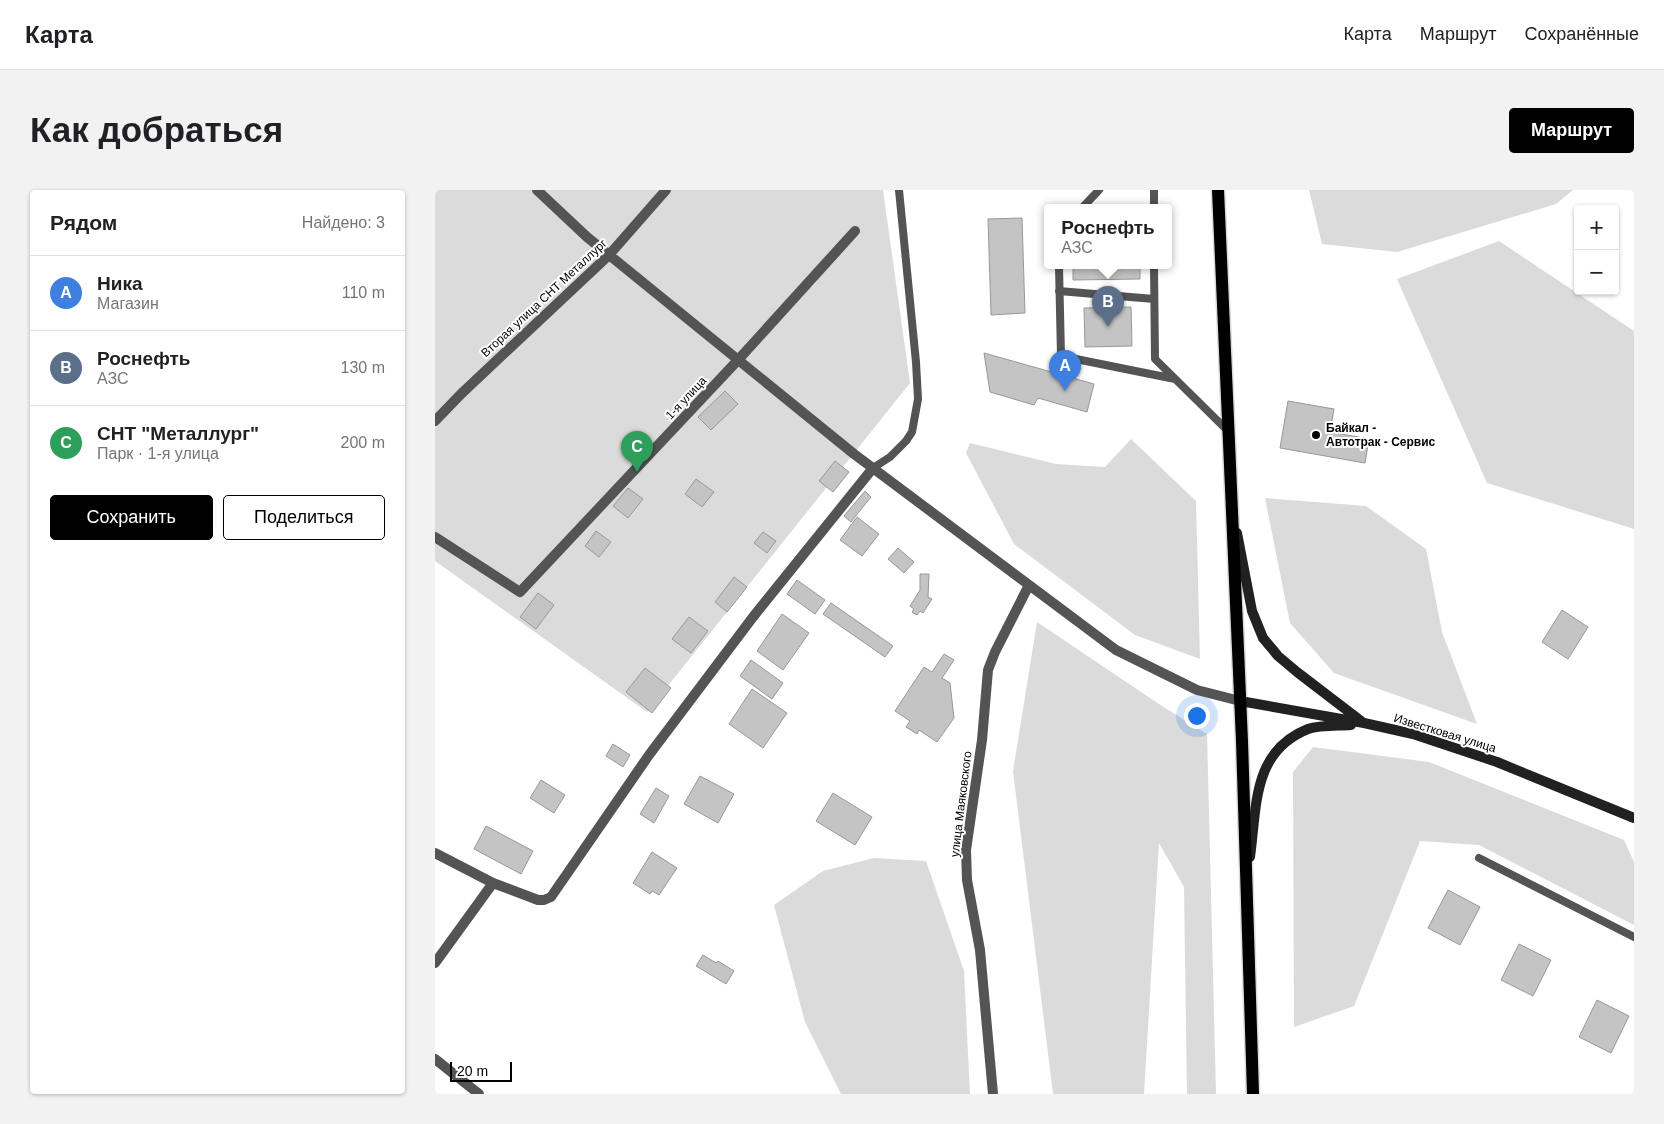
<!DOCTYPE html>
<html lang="ru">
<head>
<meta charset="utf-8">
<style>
	body { margin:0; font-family:Helvetica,sans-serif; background:#f2f2f2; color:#202124 }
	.controls { position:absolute; right:15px; top:15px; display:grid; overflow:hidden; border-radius:5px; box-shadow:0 1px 4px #0004 }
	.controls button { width:45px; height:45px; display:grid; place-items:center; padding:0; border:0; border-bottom:1px solid #e0e0e0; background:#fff; color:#202124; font:25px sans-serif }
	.scale { position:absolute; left:15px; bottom:12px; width:62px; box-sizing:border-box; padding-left:5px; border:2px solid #000; border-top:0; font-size:14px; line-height:18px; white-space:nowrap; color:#000; -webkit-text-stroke:4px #fff; paint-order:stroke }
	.you { position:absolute; left:761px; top:525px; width:18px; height:18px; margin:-12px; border:4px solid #fff; border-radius:50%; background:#1a73e8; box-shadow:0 0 0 8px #1a73e833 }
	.badge { display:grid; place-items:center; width:32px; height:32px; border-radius:50%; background:#000; color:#fff; font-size:16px; font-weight:700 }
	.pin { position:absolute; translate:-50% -41px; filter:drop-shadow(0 1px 2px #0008) }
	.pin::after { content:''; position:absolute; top:26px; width:18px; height:15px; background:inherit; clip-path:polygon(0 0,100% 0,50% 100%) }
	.popup { position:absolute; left:609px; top:14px; width:128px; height:65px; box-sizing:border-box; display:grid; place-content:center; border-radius:5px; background:#fff; filter:drop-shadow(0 1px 4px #0005); font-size:16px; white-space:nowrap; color:#757577 }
	.popup b { font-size:19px; color:#202124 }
	.popup::after { content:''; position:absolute; left:50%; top:100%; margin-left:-10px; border:10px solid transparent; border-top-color:#fff }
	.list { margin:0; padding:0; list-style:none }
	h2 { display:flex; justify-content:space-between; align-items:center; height:65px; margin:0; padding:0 20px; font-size:21px }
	h2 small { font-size:16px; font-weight:400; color:#757577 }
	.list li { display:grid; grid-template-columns:32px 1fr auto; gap:15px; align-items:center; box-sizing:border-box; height:75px; padding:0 20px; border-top:1px solid #e0e0e0 }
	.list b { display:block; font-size:19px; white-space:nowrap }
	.list p { margin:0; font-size:16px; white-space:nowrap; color:#757577 }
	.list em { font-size:16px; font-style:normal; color:#757577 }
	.actions { display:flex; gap:10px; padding:15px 20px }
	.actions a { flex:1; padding:11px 0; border:1px solid #000; border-radius:5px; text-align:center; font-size:18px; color:#000 }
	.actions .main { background:#000; color:#fff }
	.map { position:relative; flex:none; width:1199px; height:904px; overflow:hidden; border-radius:5px }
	header { display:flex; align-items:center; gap:30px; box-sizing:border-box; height:70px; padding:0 25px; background:#fff; border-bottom:1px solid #e0e0e0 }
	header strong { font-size:24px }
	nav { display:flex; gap:28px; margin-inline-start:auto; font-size:18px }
	.intro { display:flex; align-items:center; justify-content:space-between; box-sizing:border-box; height:120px; padding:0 30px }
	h1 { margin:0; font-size:35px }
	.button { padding:12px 22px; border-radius:5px; background:#000; color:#fff; font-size:18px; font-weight:700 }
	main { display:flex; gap:30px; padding:0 30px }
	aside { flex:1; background:#fff; border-radius:5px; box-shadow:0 1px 4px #0004 }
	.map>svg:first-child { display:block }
</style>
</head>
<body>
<header>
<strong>Карта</strong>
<nav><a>Карта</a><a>Маршрут</a><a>Сохранённые</a></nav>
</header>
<div class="intro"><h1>Как добраться</h1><a class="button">Маршрут</a></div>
<main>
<aside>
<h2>Рядом<small>Найдено: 3</small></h2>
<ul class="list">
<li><span class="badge" style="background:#3f7fe0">A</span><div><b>Ника</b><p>Магазин</p></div><em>110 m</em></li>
<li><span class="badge" style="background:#5c6f8a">B</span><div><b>Роснефть</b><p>АЗС</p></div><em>130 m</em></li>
<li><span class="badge" style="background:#2e9e5b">C</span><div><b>СНТ &quot;Металлург&quot;</b><p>Парк · 1-я улица</p></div><em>200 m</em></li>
</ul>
<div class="actions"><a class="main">Сохранить</a><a>Поделиться</a></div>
</aside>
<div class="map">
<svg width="1199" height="904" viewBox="0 0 1199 904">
	<rect width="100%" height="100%" fill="#fff"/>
	<!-- green -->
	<path fill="#dbdbdb" d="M0,0H448L475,193L212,522L0,371Z
		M874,0H1138L1121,14L962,62L887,54Z
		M1064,51L1199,141V339L1052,293L962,89Z
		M696,249L761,311L765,469L700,445L579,354L531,263L535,253L621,274L670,277Z
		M830,308L931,316L991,359L1007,442L1042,534L899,483L855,433Z
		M602,432L727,516L772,544L781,904H752L749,697L724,653L709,904H618L578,581Z
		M878,557L994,572L1189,650L1199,672V735L1044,655L985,651L919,816L859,837L858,582Z
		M439,668L491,671L529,781L535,904H406L370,832L339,715L388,681Z"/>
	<!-- building -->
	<path fill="#c4c4c4" stroke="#989898" d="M587,28L590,123L556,125L553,29Z
		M638,76H705V89L638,90Z
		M696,117L697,156L650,157L649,118Z
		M549,163L659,194L652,222L603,208L599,215L555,202Z
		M290,201L303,214L276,240L263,227Z
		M853,211L899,219L895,242L934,249L930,273L845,258Z
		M400,271L414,282L398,302L384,291Z
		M261,289L279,302L267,317L250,304Z
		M193,298L208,309L193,328L178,316Z
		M430,301L436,307L416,332L409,326Z
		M422,327L444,344L427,366L405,350Z
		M161,341L176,352L164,367L150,356Z
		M328,342L341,351L332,363L319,353Z
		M463,358L479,372L469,383L453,369Z
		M485,384H494L493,407L497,409L488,423L485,421L482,425L477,422L479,419L475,416L485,400Z
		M299,387L312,397L292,422L280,412Z
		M362,390L390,410L380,424L352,404Z
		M103,403L119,415L101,439L85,427Z
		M396,413L458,456L450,467L388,424Z
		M1127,420L1153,437L1133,469L1107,452Z
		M347,424L374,443L348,480L322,461Z
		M254,427L273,441L256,463L237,449Z
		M509,464L519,470L507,488L515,493L519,528L502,552L484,540L482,544L471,537L475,531L460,521L489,477L497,482Z
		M316,470L348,493L337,509L305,486Z
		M210,478L236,498L217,523L191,502Z
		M317,499L352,523L328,558L294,534Z
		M178,554L195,565L188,577L171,566Z
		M265,586L299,604L283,633L249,614Z
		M106,590L130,605L119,623L95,608Z
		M221,598L234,606L219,633L205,624Z
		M398,603L437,627L420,655L381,631Z
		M51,636L98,661L86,684L39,659Z
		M217,662L242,678L224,705L217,701L215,704L198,693Z
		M1013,700L1045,717L1025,755L993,738Z
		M1084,754L1116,770L1098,806L1066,790Z
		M268,765L281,773L283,771L299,781L291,794L261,776Z
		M1162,810L1194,826L1176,863L1144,847Z"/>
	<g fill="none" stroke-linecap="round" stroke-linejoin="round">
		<!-- primary casing -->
		<g stroke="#dbdbdb" stroke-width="15">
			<path id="primary" d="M783,0L807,551L818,904"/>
		</g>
		<!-- lane -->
		<path stroke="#545454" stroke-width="8" d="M719,0V18
			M647,18L664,0
			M624,76L626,166L740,189
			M719,76L720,169L794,242
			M624,101L719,109
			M438,278L455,267L471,251L477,242L483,209L481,172L464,0
			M1044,668L1199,747"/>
		<!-- street -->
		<path stroke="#545454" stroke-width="10" d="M102,0L152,47L419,264L681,460L762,500L805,511
			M0,231L26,204L174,65L231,0
			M0,347L85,402L303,170L420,41
			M0,663L58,693L103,710H109L116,707L214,565L318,427L438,278
			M0,773L58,693
			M0,869L44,904
			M558,904L545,760L532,690L531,660L547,550L553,480L560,462L594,395"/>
		<!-- secondary -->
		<path stroke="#212121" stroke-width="10" d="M802,343L817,421L828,448L843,466L862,482L926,531
			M805,511L929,533L978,544L1062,572L1199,628
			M815,667C822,617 817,561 873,539C885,535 903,536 916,535"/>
		<!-- primary -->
		<use href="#primary" stroke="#000" stroke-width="12"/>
	</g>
	<!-- markers -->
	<circle fill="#000" stroke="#fff" stroke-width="2" cx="881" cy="245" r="5"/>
	<g text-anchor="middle" stroke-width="4" stroke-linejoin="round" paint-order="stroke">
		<!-- street labels -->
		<g font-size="12" fill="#000" stroke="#fff">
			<text transform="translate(109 108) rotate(-43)" y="4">Вторая улица СНТ Металлург</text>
			<text transform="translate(251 208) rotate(-47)" y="4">1-я улица</text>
			<text transform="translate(1010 543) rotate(17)" y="4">Известковая улица</text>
			<text transform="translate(526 614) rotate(-83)" y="4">улица Маяковского</text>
		</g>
		<!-- poi labels -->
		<g font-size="12" font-weight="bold" fill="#000" stroke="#fff" text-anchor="start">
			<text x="891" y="242">Байкал -<tspan x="891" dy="14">Автотрак - Сервис</tspan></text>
		</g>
	</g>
</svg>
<div class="controls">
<button>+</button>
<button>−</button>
</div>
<div class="scale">20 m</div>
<div class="you"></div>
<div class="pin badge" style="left:630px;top:201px;background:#3f7fe0">A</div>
<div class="pin badge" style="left:673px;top:137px;background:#5c6f8a">B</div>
<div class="popup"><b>Роснефть</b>АЗС</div>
<div class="pin badge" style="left:202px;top:282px;background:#2e9e5b">C</div>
</div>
</main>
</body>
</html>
